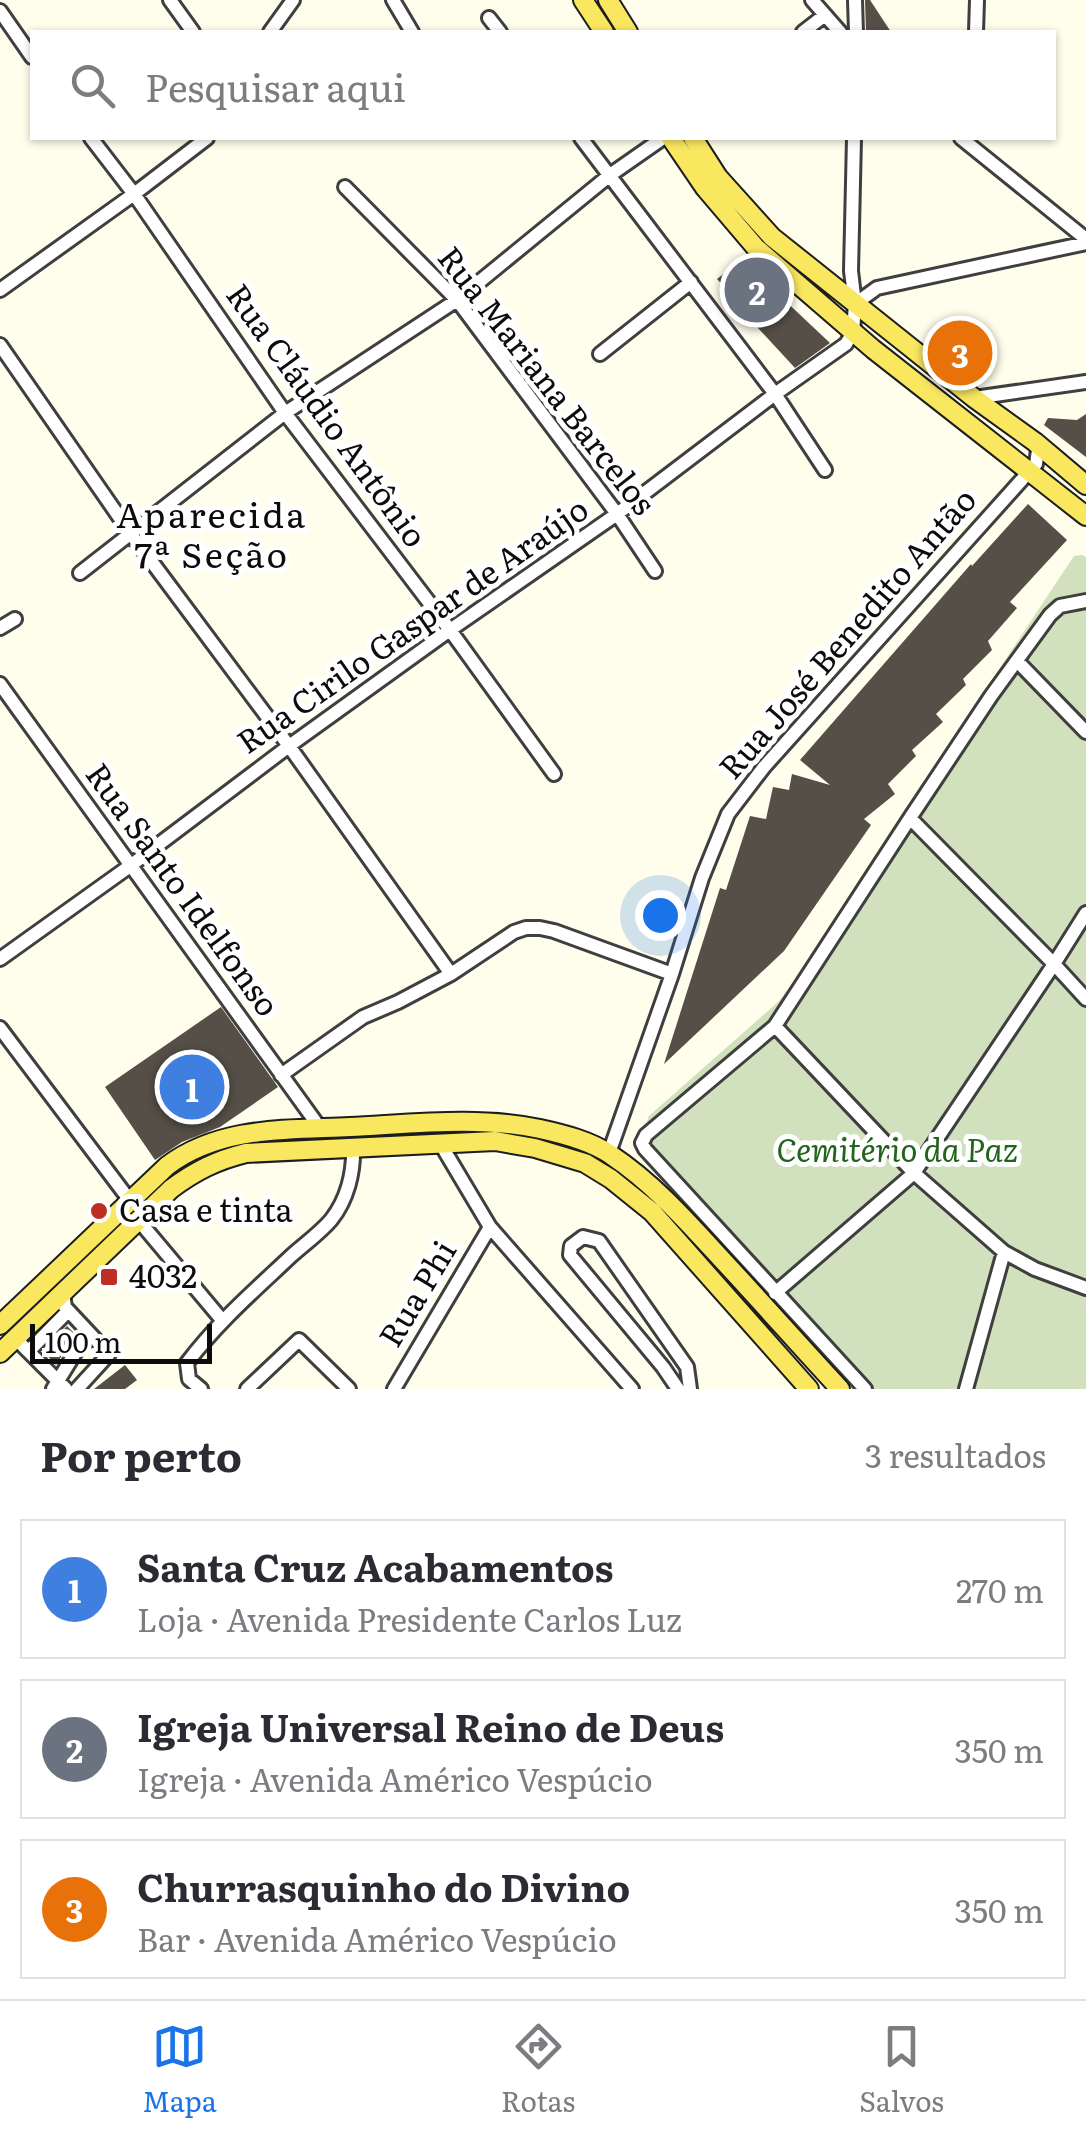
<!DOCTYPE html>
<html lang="pt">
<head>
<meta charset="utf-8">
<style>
	body { margin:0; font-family:Literata,serif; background:#f7f7f7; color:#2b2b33 }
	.scale { position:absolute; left:30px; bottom:25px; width:182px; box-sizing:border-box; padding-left:10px; border:5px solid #0c0c0c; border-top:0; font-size:28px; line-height:35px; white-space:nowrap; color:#0c0c0c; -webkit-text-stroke:8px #fff; paint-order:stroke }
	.you { position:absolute; left:660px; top:915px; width:35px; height:35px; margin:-25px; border:8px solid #fff; border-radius:50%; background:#1a73e8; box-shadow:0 0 0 15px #1a73e833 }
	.badge { display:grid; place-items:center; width:65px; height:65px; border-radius:50%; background:#1a73e8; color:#fff; font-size:32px; font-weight:700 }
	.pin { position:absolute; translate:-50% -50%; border:5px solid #fff; box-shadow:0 2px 10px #0006 }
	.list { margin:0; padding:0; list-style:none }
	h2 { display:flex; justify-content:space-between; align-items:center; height:130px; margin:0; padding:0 40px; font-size:42px }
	h2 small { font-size:32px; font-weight:400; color:#7c7c81 }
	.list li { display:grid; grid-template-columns:65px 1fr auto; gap:30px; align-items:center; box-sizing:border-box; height:140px; margin:0 20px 20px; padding:0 20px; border:2px solid #e1e1e2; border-radius:0px }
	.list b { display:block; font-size:38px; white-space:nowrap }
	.list p { margin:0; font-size:32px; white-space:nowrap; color:#7c7c81 }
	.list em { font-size:32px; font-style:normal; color:#7c7c81 }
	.icon { flex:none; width:55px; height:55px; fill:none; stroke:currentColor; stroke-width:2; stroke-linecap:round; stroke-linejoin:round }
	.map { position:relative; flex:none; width:1086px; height:1389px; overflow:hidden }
	.search { position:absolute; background:#fff; box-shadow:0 2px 8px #0004; left:30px; right:30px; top:30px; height:110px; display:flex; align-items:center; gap:25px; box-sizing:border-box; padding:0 35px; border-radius:0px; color:#7c7c81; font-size:38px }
	.sheet { height:610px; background:#fff }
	nav { display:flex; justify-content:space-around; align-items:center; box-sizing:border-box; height:140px; border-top:2px solid #e1e1e2; background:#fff; font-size:28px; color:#7c7c81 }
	nav a { display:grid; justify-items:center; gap:5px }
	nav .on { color:#1a73e8 }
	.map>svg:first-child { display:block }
</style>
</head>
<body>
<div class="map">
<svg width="1086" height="1389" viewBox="0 0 1086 1389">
	<rect width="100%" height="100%" fill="#fffdeb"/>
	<!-- cemetery -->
	<path fill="#d1e0bd" d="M1082,555L1086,557V1389H870L862,1383L648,1166L636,1150L649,1116L778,1002L802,972L852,891L1074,556Z"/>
	<!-- building -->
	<path fill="#554f48" d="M865,0H870L891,32H866Z
		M740,261L778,294L830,343L795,368L745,314L731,294L717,279Z
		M1086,414V457L1044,425L1048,418L1077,420Z
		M1028,504L1067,540L1010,602L1017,608L988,641L992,650L963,679L966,685L936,714L943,722L912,750L916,756L888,784L895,794L864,819L871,825L784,951L664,1064L720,888L726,890L750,816L766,819L773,787L789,790L792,774L830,785L800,760L971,564L972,566Z
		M221,1007L278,1087L220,1127L182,1142L155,1160L105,1087Z
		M67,1326L75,1334L56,1365L43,1351Z
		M125,1365L137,1380L125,1389H94Z"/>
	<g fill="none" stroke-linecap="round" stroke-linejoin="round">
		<!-- minor casing -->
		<g stroke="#3f3f3f" stroke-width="18">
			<path id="minor" d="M170,0L193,32
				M393,0L412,32
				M812,0L840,32
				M855,0L856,32
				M0,11L32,57
				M489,18L500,32
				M270,32L293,0
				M803,32L825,15
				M976,32L977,0
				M91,138L134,194L285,413L450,630L554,774
				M581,138L775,394L825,470
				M961,138L1086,239
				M345,187L457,300L617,514L655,571
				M0,290L134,194L207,138
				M855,304L877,288L1086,243
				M0,345L131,534L289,746L451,974
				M600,354L691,282
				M974,398L1086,382
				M80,573L285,413L457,300L610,175L663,138
				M1086,601L1060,606L1050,615L991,696L910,818L775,1026L914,1173L1004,1252L1035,1269L1086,1288
				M0,628L15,619
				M1017,661L1086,732
				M0,684L320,1128
				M1086,913L1054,964L1086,999
				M0,959L130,866L289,746L450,630L617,514L775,394L846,344L853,332L855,304L851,271L854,138
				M775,1026L646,1135L642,1143L645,1149L865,1389
				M0,1028L131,1202
				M281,1075L363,1017L398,1002L451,974L514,932L526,928H540L554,931L672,974
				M440,1143L490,1227L632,1389
				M609,1153L672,974L702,878L728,814L764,767L1036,464L1038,450L1036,443
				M139,1221L222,1320
				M775,1293L914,1173L1054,964L910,818
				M63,1294L65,1307L109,1354L77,1389
				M16,1339L66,1389
				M29,1351L68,1311
				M53,1389L88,1332
				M201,1389L189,1379L187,1363C217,1323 254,1291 290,1257C303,1245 319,1234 331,1220C347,1200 354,1173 353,1147
				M247,1389L299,1340L349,1389
				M394,1389L490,1227
				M678,1389L663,1367L570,1255L571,1246L583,1237L599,1241L687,1367L690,1389
				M966,1389L1004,1252"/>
		</g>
		<!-- major casing -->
		<g stroke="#1d1d1d" stroke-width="22">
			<path id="major" d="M583,0L604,32
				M608,0L628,32
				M671,138L705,188L756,248L873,349L1086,516
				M693,138L718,177L772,237L974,398L1035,442L1086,485
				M0,1325L167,1166C220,1126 287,1130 350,1127C412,1124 479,1116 540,1129C563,1134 591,1141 611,1155C656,1185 691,1226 727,1265C765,1306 802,1348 840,1389
				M0,1353L171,1189C195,1171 217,1160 246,1153L495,1141L535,1148L585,1163L611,1179L652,1212L809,1389"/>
		</g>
		<!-- minor -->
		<use href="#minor" stroke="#fff" stroke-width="12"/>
		<!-- major -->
		<use href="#major" stroke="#fae760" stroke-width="18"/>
	</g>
	<!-- markers -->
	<g fill="#be2e23" stroke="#fff" stroke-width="4">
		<circle cx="99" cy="1211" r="10"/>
		<rect x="99" y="1267" width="20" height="20" rx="5"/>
	</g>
	<g text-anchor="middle" stroke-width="10" stroke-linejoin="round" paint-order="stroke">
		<!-- street labels -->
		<g font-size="32" fill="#0c0c0c" stroke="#fff">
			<text transform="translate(546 381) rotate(52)" y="11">Rua Mariana Barcelos</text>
			<text transform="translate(326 416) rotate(54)" y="11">Rua Cláudio Antônio</text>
			<text transform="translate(413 626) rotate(-35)" y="11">Rua Cirilo Gaspar de Araújo</text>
			<text transform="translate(848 634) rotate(-49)" y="11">Rua José Benedito Antão</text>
			<text transform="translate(182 890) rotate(54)" y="11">Rua Santo Idelfonso</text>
			<text transform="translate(418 1294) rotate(-59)" y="11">Rua Phi</text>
		</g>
		<!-- park labels -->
		<g font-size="32" font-style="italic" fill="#22641c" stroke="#fff">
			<text x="897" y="1162">Cemitério da Paz</text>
		</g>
		<!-- poi labels -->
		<g font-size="32" fill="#0c0c0c" stroke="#fff" text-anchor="start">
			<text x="119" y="1222">Casa e tinta</text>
			<text x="129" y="1288">4032</text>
		</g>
		<!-- neighbourhood labels -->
		<g font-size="35" letter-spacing="2.5" fill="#0c0c0c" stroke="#fff">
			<text x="212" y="528">Aparecida<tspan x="212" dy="40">7ª Seção</tspan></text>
		</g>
	</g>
</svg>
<div class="scale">100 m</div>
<div class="you"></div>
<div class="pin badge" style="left:192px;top:1087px;background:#3f7fe0">1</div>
<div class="pin badge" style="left:757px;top:290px;background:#6b7280">2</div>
<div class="pin badge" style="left:960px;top:353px;background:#e8710a">3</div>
<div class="search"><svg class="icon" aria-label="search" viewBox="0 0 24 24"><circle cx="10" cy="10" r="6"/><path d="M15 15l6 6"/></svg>Pesquisar aqui</div>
</div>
<section class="sheet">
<h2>Por perto<small>3 resultados</small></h2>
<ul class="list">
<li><span class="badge" style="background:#3f7fe0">1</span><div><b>Santa Cruz Acabamentos</b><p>Loja · Avenida Presidente Carlos Luz</p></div><em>270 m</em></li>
<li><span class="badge" style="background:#6b7280">2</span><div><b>Igreja Universal Reino de Deus</b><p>Igreja · Avenida Américo Vespúcio</p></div><em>350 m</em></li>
<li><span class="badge" style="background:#e8710a">3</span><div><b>Churrasquinho do Divino</b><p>Bar · Avenida Américo Vespúcio</p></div><em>350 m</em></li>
</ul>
</section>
<nav>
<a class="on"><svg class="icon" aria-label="map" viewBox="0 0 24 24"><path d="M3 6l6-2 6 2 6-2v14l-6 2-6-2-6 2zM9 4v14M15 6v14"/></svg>Mapa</a>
<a><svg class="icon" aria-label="directions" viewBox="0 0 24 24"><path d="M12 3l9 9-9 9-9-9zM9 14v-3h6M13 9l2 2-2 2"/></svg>Rotas</a>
<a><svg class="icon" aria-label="saved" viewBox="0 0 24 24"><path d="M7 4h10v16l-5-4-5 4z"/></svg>Salvos</a>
</nav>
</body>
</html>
